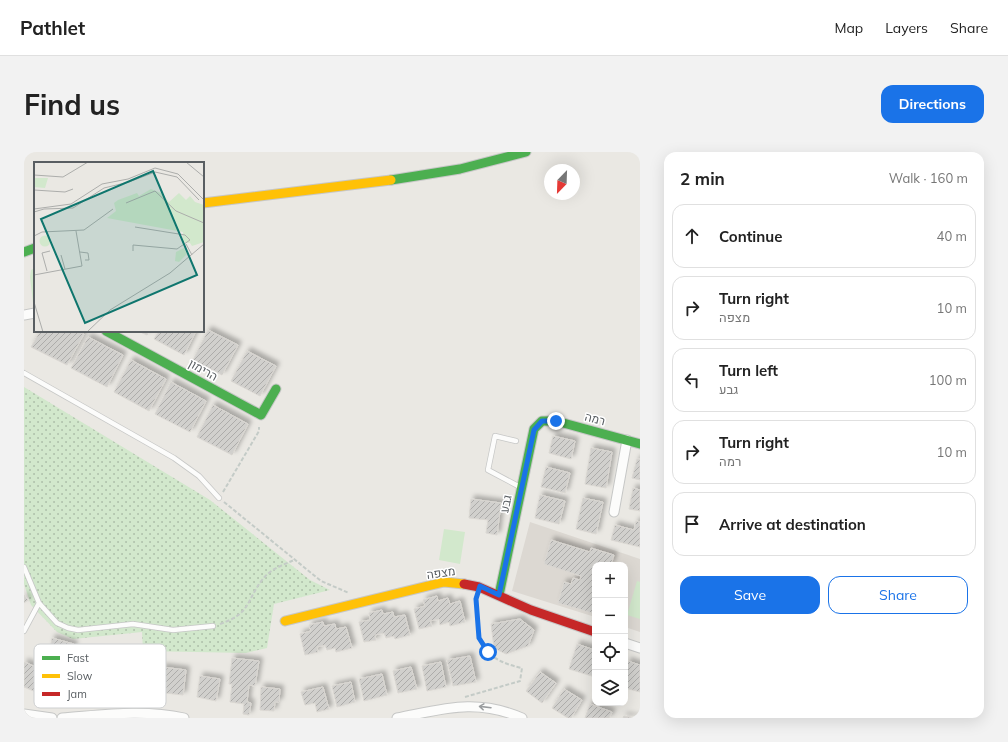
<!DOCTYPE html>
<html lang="en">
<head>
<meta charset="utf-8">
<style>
	body { margin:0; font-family:Mulish,Heebo,sans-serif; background:#f2f2f2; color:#222 }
	.controls { position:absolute; right:12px; bottom:12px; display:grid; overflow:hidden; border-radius:8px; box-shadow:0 4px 16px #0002 }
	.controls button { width:36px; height:36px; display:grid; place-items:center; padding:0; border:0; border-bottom:1px solid #e0e0e0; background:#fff; color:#222; font:20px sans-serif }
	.compass { position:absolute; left:520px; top:12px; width:36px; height:36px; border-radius:50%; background:#fff; box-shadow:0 4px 16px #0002; rotate:203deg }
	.stop { position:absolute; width:12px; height:12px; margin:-9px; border:3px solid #1a73e8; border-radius:50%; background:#fff }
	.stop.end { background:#1a73e8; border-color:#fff; box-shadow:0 1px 4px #0008 }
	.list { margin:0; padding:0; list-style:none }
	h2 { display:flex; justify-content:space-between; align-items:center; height:52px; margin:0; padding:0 16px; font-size:17px }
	h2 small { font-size:13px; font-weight:400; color:#767676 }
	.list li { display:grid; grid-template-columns:26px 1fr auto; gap:12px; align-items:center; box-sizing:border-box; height:64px; margin:0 8px 8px; padding:0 8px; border:1px solid #e0e0e0; border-radius:12px }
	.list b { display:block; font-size:15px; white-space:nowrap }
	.list p { margin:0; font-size:13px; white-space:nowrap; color:#767676 }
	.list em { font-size:13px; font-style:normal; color:#767676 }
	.actions { display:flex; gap:8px; padding:12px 16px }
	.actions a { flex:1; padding:9px 0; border:1px solid #1a73e8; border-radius:12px; text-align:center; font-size:14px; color:#1a73e8 }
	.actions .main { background:#1a73e8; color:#fff }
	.icon { flex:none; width:22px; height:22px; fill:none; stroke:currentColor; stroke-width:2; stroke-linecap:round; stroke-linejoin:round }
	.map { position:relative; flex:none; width:616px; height:566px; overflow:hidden; border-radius:12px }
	header { display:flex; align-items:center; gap:24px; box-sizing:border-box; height:56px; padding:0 20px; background:#fff; border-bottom:1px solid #e0e0e0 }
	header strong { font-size:19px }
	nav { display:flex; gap:22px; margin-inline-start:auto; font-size:14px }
	.intro { display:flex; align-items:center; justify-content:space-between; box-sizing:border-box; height:96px; padding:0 24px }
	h1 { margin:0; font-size:28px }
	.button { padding:10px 18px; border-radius:12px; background:#1a73e8; color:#fff; font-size:14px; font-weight:700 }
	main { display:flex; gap:24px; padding:0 24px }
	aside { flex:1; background:#fff; border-radius:12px; box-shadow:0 4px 16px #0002 }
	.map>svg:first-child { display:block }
</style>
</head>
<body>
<header>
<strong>Pathlet</strong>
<nav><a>Map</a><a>Layers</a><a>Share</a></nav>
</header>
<div class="intro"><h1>Find us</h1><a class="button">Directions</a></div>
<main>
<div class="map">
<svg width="616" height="566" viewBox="0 0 616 566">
	<defs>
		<pattern id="grass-dots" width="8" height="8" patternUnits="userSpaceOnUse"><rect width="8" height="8" fill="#d2e8cc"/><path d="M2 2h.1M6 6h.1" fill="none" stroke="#adbfa9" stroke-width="1.8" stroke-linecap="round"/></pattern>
		<pattern id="building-hatch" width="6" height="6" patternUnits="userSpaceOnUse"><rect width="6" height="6" fill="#d1d0cd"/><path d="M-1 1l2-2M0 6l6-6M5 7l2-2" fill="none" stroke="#adacaa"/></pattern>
		<filter id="shadow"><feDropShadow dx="3.5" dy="-3.5" stdDeviation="2" flood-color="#0004"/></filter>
	</defs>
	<rect width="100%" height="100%" fill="#eae8e3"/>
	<!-- education -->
	<path fill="#dcd8d2" d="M506,370L616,407V480L601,475V413H571V465L488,439Z"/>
	<!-- grass -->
	<path fill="url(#grass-dots)" d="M0,235L186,348L286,428L306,438L250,452L243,496L222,501L119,499L118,480L49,487L33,480L7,453L0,432Z"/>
	<!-- park -->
	<path fill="#d2e8cc" d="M11,116V151H9L6,125L7,118Z
		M420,377L441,380L436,412L415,408Z
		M613,429L616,430V467L603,463Z"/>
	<!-- building -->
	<path fill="url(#building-hatch)" stroke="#dad7d2" filter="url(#shadow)" d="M184,178L214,193L198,223L169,208Z
		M16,179H54L60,182L43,213L7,195Z
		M114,179H125L123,183Z
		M135,179H172L160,203L130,187Z
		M64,185L99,203L83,235L47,216Z
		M223,199L252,214L236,244L207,229Z
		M107,208L142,227L125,259L90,240Z
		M147,230L182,249L166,280L131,262Z
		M189,253L224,272L208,303L173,285Z
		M529,284L551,289L547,307L525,301Z
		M567,296L588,300L582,336L561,332Z
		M613,307H616V328L608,326Z
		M522,315L546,321L541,341L517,335Z
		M609,336L616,338V359L605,357Z
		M516,343L541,349L535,372L511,366Z
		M559,346L579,350L572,382L552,377Z
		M447,347L477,351L473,383L462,381L464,368L445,366Z
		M612,369L616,370V395L587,388L591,373L610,378Z
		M527,388L566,400L567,396L590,403L587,413H571V451L568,461L534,451L540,430L547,432L549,426L556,428L557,424L520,412Z
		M0,443L4,448L0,451Z
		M413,444L414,449L424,446L426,452L436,449L441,470L426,474L425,470L416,473L415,467L406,469L408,474L395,477L390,457L401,454L399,448Z
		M358,458L359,462L369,460L370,465L381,463L386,483L371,487L370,484L362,486L360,481L351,483L352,488L340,490L335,470L346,468L345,461Z
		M496,467L510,478L504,494L482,502L470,496L467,472Z
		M299,470L300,474L311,472L312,477L322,475L328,496L312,500L311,496L303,498L301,493L293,495L294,500L281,503L276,482L287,479L285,473Z
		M28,486L50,492L46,510L33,506L35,499L26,497Z
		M553,492L571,498V525L545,517Z
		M446,504L452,530L429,534L423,508Z
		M208,506L235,509L231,534L225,533L223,550L227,551L225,563L219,562L220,552L206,550L208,532H205Z
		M604,509L616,513V540L601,536V520Z
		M0,510L27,521L20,538L13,535L12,540L0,535Z
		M417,510L422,535L403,539L398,514Z
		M138,515L162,518L159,543L141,541L142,533L136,532Z
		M387,515L393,537L374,541L369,519Z
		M516,520L532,531L518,551L502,539Z
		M358,522L363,543L340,549L335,527Z
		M176,524L196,527L192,549L173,545Z
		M327,530L331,550L313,555L308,534Z
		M237,535L256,537L255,550H251L250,559L236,558Z
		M299,535L305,557L293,560L291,551L281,553L277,540Z
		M540,537L558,548L547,566H544L528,556Z
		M566,552L588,560L585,566H561Z
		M600,564L614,566H599Z"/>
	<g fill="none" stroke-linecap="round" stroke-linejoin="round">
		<!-- lane casing -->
		<g stroke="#c6c7c6" stroke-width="6">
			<path id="lane" d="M0,221L150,306L175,324L195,346
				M492,289L471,284L464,318L496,335
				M0,415L15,451L33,471L44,476L54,478L109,472L149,478L189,474
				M0,479L15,451"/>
		</g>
		<!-- street casing -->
		<g stroke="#c6c7c6" stroke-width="11">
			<path id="street" d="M0,163L11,161
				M590,360L603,288
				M601,491L616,496
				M0,562L28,566
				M38,566C79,563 119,557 160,566
				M373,566C420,557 452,546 498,566"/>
		</g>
		<!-- fast casing -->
		<g stroke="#c7c7c7" stroke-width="11">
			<path id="fast" d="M367,28L436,17L502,0
				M0,100L11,96
				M82,179L237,263L252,237
				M475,443L510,277L518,269H532L616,292"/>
		</g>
		<!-- slow casing -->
		<g stroke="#c7c7c7" stroke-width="11">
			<path id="slow" d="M179,51L367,28
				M261,469L420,430L440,432"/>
		</g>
		<!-- jam casing -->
		<g stroke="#c7c7c7" stroke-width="11">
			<path id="jam" d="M440,432L455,435L507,458L571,480"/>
		</g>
		<!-- path -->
		<path stroke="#c4cbc7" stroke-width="2" stroke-dasharray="4 2" stroke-linecap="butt" d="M199,340L235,279V275
			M200,350L297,429L325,441
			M196,472C227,461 221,451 238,428C246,417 259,413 270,408
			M441,545L496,529L498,516C455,507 453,486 452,447"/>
		<!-- lane -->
		<use href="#lane" stroke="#fcfcfb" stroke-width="4.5"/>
		<!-- street -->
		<use href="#street" stroke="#fcfcfb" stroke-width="9"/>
		<!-- fast -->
		<use href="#fast" stroke="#4caf50" stroke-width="9"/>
		<!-- slow -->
		<use href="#slow" stroke="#ffc107" stroke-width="9"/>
		<!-- jam -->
		<use href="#jam" stroke="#c62828" stroke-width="9"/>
	</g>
	<!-- one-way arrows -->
	<defs><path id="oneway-shaft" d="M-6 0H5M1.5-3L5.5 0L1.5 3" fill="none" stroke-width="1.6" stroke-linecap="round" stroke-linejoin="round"/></defs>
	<use stroke="#9a9d9f" href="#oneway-shaft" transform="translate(461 555) rotate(-173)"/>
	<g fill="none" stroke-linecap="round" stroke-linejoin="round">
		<!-- route -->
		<path stroke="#1a73e8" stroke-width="5" d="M464,500L455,486L452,447L456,434L475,443L510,278L518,269H532"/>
	</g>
	<g text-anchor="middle" stroke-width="3" stroke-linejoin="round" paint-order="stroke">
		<!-- street labels -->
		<g font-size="12" fill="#595e62" stroke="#fff">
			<text transform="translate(179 218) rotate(29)" y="4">הרימון</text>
			<text transform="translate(571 267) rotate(15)" y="4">רמה</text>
			<text transform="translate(482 352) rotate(-78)" y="4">גבע</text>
			<text transform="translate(417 421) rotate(-8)" y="4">מצפה</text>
		</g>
	</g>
	<!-- overview -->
	<g transform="translate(10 10)">
		<rect width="170" height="170" fill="#eae8e3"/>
		<path d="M0,16H14L11,26L0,25ZM117,27L127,31L135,40L145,31L152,38L156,34L161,40L170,43V80L158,84L156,81L148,80L149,70L73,56L82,49L80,41L84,38L103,31L105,34Z" fill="#d2e8cc"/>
		<path d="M5.5 79a5.5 5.5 0 1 1 11 0a5.5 5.5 0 1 1-11 0ZM150,86L153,92L145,100L141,99L142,90Z" fill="#d2e8cc"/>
		<path fill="none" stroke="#acadab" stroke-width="1" d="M152,0L170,15M0,13L29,15L54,0M0,28L31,30L39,27M92,41L121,29L142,49L170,61M0,47L37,42L68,22L94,17L121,6L144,12L170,38M0,50L10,47L39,46L70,26L95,20L121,10L143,15L165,38M0,74L8,70L50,68L79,47M152,82L158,93M99,89V83L143,87L156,78L151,73L101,65M46,90L54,91L55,98H51M27,93L31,107M13,109L8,91L16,89M0,113L48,104L42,69M0,140L9,170M53,170L76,148L136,111L170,82"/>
		<path fill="#0f766e" fill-opacity="0.15" stroke="#0f766e" stroke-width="2" d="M119,9L163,113L51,161L7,57Z"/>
		<rect width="170" height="170" fill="none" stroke="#595e62" stroke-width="2"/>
	</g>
	<!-- legend -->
	<rect x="10" y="492" width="132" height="64" rx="6" fill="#fff" stroke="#cdcfd0" stroke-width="1"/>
	<rect x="18" y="504" width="18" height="4" fill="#4caf50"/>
	<rect x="18" y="522" width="18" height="4" fill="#ffc107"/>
	<rect x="18" y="540" width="18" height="4" fill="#c62828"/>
	<g font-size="11" fill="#595e62">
		<text x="43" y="510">Fast</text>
		<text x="43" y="528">Slow</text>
		<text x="43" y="546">Jam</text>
	</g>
</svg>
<div class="controls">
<button>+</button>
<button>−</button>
<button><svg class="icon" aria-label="locate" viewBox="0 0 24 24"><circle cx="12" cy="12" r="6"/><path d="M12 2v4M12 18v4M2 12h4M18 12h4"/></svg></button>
<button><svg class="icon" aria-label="layers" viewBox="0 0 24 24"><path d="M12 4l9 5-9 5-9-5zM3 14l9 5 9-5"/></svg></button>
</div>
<svg class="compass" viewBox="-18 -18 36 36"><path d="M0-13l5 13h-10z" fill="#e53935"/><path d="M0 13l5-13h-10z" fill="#767676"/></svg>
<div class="stop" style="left:464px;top:500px"></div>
<div class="stop end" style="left:532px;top:269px"></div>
</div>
<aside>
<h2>2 min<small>Walk · 160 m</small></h2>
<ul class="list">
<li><svg class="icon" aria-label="ahead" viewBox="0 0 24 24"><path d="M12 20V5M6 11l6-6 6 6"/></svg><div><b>Continue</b></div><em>40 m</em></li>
<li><svg class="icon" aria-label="right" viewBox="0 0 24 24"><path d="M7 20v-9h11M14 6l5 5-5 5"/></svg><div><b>Turn right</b><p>מצפה</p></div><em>10 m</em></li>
<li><svg class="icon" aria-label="left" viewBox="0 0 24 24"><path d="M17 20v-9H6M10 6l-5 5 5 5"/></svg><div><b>Turn left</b><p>גבע</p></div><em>100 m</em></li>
<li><svg class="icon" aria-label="right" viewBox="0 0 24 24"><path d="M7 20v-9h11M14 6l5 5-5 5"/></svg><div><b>Turn right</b><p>רמה</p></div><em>10 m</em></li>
<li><svg class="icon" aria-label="arrive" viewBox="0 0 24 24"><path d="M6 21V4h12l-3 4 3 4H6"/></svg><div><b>Arrive at destination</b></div></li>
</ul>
<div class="actions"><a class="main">Save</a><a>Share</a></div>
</aside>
</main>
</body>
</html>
